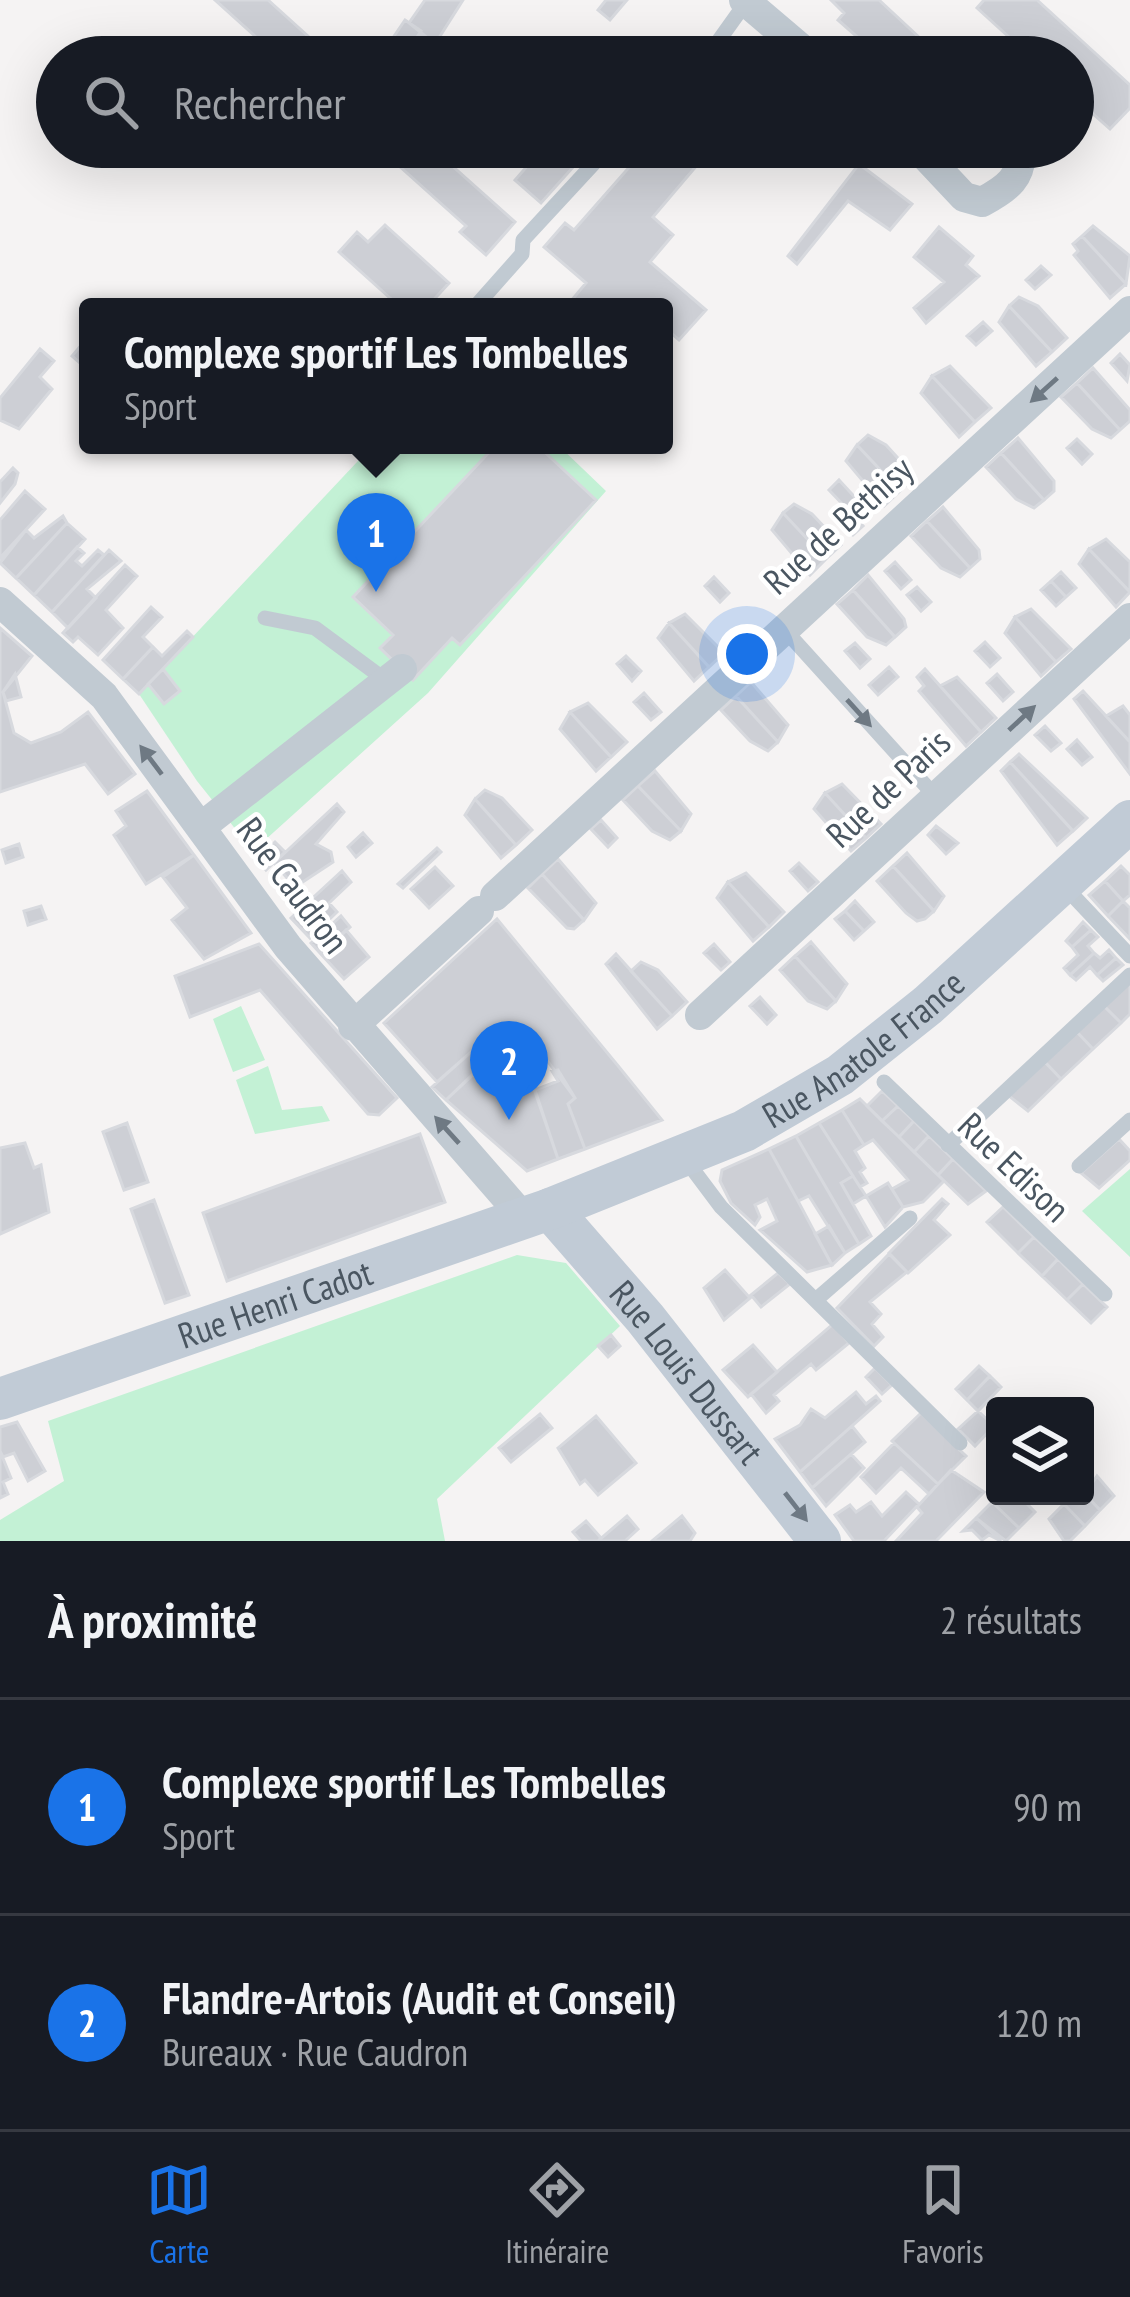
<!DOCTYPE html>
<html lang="fr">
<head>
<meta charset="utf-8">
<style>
	body { margin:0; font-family:"PT Sans Narrow",sans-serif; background:#20242c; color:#f1f3f6 }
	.controls { position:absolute; right:36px; bottom:36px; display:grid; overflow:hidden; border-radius:12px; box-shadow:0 12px 48px #0002 }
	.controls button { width:108px; height:108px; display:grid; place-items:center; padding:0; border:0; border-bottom:3px solid #363941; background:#171b24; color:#f1f3f6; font:60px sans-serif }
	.you { position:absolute; left:747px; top:654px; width:42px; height:42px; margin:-30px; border:9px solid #fff; border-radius:50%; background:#1a73e8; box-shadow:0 0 0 18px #1a73e833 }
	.badge { display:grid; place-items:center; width:78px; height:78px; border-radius:50%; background:#1a73e8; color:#fff; font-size:39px; font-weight:700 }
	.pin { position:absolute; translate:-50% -99px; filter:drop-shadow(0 3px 6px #0008) }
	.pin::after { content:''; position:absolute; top:63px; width:42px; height:36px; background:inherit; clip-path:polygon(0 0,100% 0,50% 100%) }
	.popup { position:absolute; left:79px; top:298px; width:594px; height:156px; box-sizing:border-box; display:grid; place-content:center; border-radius:12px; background:#171b24; filter:drop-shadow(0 3px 9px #0005); font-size:39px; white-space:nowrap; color:#9ea1a6 }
	.popup b { font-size:45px; color:#f1f3f6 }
	.popup::after { content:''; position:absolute; left:50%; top:100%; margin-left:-24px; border:24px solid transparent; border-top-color:#171b24 }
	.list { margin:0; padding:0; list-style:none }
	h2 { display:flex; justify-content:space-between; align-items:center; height:156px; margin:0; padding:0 48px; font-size:51px }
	h2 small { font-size:39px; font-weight:400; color:#9ea1a6 }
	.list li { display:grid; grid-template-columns:78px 1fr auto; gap:36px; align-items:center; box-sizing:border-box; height:216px; padding:0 48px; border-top:3px solid #363941 }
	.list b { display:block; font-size:45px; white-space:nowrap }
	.list p { margin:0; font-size:39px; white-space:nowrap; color:#9ea1a6 }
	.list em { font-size:39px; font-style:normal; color:#9ea1a6 }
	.icon { flex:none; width:66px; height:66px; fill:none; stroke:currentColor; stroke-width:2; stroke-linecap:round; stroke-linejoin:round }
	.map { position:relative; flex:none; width:1130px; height:1541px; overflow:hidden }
	.search { position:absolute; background:#171b24; box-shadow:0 12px 48px #0002; left:36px; right:36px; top:36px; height:132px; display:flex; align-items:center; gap:30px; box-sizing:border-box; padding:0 42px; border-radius:66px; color:#9ea1a6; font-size:45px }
	.sheet { height:588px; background:#171b24 }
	nav { display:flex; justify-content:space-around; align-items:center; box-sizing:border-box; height:168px; border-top:3px solid #363941; background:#171b24; font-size:33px; color:#9ea1a6 }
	nav a { display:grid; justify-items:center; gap:6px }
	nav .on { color:#1a73e8 }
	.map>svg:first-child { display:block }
</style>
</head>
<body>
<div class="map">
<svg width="1130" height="1541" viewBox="0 0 1130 1541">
	<rect width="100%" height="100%" fill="#f5f3f3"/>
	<!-- green -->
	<path fill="#c3f1d5" d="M373,445H558L606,491L428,693L253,851L197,781L139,694Z
		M241,1006L265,1060L233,1072L213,1019Z
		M268,1066L282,1110L322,1106L330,1121L255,1134L236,1080Z
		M1130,1169V1257L1082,1211Z
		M517,1255L566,1263L620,1326L437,1499L445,1541H0V1520L64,1481L48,1421Z"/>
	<!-- building -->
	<path fill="#cdcfd5" stroke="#d7d9de" stroke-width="3" d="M215,0H268L331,57H278Z
		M425,0H463L435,44L409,23Z
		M606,0H627L610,20L598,10Z
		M831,0H879L922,40L905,57H880L838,20L844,13Z
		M984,0H1037L1130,85V108L1110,129L1073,96V57H1031L977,8Z
		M405,20L421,31L404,57H380Z
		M420,34L437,45L429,57H404Z
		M378,147H431L515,222L486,255L460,232L466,226Z
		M544,147H591L541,203L515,180Z
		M647,147H691L704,157L653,217L673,235L650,262L706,310L679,340L664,327V307H566L586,283L544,247L565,223L574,230Z
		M859,164L912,204L890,230L848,201L797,264L788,256Z
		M385,225L449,283L427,307H400L339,252L357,232L368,242Z
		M1093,226L1130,256L1126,284L1082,236Z
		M939,227L973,256L966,265L979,276L926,323L914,308L944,282L914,257Z
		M1082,236L1126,284L1110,298L1074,255L1078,251L1073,244Z
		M1041,266L1051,275L1035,289L1026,280Z
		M1019,297L1038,306L1067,338L1052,352L1009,306Z
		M1009,306L1052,352L1036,366L999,322Z
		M983,322L992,331L976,345L967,336Z
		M88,337V370L72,356Z
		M40,349L54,361L40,377L52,389L19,429L0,420V398Z
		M1120,354L1130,365L1127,381L1111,363Z
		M950,366L991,408L975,422L932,376Z
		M1093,368L1130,410V421L1120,430L1077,383Z
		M932,376L975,422L959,437L921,393Z
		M1077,383L1120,430L1111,438L1092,429L1061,397Z
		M868,435L886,445L915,477L900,491L857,445Z
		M1018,438L1054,481V491L1044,500L1001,453Z
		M1077,439L1092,454L1082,464L1067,448Z
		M496,445H537L596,500L460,645L452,638L413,680L380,648L393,635L353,597Z
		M857,445L900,491L884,506L846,461Z
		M1001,453L1044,500L1034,508L1016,499L986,467Z
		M13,468L18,473L15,484L0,503V482Z
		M839,480L861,504L851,513L829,490Z
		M25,491L45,509L0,558V520Z
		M794,504L812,514L841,545L826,559L783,513Z
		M943,507L979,550L980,559L970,568L927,521Z
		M846,508L863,526L853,535L837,517Z
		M783,513L826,559L810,575L772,530Z
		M63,516L67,523L16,578L0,563L26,530L34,538Z
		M927,521L970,568L960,577L941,568L911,536Z
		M67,523L85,539L34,595L16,578Z
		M1106,539L1130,562V592L1089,549Z
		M77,547L84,553L76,561L82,566L98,550L104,555L52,612L34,595Z
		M1089,549L1130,592L1116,607L1079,564Z
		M109,550L121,561L87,589L96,598L68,628L52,612Z
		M895,562L911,580L901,589L885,571Z
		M125,565L137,576L106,610L123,628L98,655L78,637L73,642L63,633Z
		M1061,572L1076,588L1066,597L1051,581Z
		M868,575L904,619L906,627L895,637L853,590Z
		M714,577L729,593L720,602L705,586Z
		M1051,581L1066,597L1056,606L1041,590Z
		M917,587L931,602L921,611L907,595Z
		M853,590L895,637L886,645L867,637L837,604Z
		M151,607L162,617L143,637L153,647L123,679L103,660Z
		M1031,609L1071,649L1056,662L1015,617Z
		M685,614L724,653L709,667L669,623Z
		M1015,617L1056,662L1041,676L1005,633Z
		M669,623L709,667L694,681L658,638Z
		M0,628L32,656L3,692L14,733L31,743L61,732L88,712L135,774L108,794L85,764L0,792Z
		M187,631L193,637L139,694L123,679L153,647L162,656Z
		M985,642L1000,658L990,667L975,651Z
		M855,643L870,659L860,668L845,651Z
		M626,656L641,671L632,681L617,664Z
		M889,667L898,677L878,695L869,685Z
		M163,669L180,691L164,704L148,684Z
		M925,669L981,732L966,746L919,691L924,686L917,677Z
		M15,674L21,697L6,701L3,692Z
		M997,674L1013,692L1003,701L987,683Z
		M957,677L996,718L981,732L940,686Z
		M751,682L788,725L778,742L736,696Z
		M1083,691L1130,742V774L1074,699Z
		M644,693L661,712L651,720L634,702Z
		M736,696L778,742L768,751L750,741L721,710Z
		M588,703L627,742L611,757L570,712Z
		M1123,706L1130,715V742L1106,716Z
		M570,712L611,757L596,771L560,729Z
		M1045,726L1061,743L1051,751L1035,735Z
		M1077,740L1092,757L1082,765L1067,749Z
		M1019,754L1087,818L1073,831L1010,762Z
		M1010,762L1073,831L1057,845L1001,771Z
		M655,771L691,814L681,831L638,786Z
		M842,784L881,824L866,838L825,793Z
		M638,786L681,831L670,840L652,831L623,800Z
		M485,790L502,798L532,830L516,845L475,799Z
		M147,791L194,855L146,884L114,835L126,826L116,811Z
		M825,793L866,838L851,851L814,809Z
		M475,799L516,845L501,858L465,815Z
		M337,804L344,812L316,844L331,852L333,862L295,887L274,863Z
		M601,820L617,838L608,847L591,829Z
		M936,826L958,843L946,854L928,835Z
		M363,833L372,843L356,857L348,847Z
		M275,842L285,852L266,870L257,859Z
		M19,844L23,857L6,863L2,850Z
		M437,848L441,852L403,888L398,884Z
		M907,853L944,896L934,911L893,866Z
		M194,855L251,933L204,959L172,920L187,908L163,877Z
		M558,859L596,903L584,920L542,874Z
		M799,863L818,882L808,891L790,871Z
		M893,866L934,911L925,919L917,921L906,913L877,881Z
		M1121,866L1130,875V895L1123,901L1105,881Z
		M435,867L453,886L429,908L411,889Z
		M342,871L351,882L329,903L337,912L310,938L291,918Z
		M746,873L784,912L769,927L728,882Z
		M542,874L584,920L574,929L567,928L528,888Z
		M1105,881L1123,901L1108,916L1089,895Z
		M728,882L769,927L753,941L717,898Z
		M855,901L874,922L864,931L845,911Z
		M1123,901L1130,908V939L1108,916Z
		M41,906L46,919L28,925L24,911Z
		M845,911L864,931L854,940L835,919Z
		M341,916L350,927L321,954L311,943Z
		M497,919L619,1067L662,1120L585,1149L568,1104L575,1098L546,1059L519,1084L479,1045L437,1082L384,1023Z
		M1083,922L1091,930L1072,947L1066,941Z
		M346,930L369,957L344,979L321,954Z
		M1091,930L1098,937L1088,946L1094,953L1070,975L1064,968L1078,955L1072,947Z
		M811,942L847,984L836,1001L795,956Z
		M259,944L397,1098L379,1115L368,1114L260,990L190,1017L175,976Z
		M714,944L730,962L721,970L704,953Z
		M1109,950L1116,958L1097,975L1090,967L1076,980L1070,975L1094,953L1100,958Z
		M616,954L672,1016L657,1029L606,964Z
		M795,956L836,1001L827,1009L808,1001L780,970Z
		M1116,958L1123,965L1103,981L1097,975Z
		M641,962L658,970L687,1002L672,1016L631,971Z
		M1130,981V1014L1121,1023L1104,1006Z
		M760,997L776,1015L767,1024L750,1006Z
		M1104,1006L1121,1023L1093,1049L1077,1032Z
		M1077,1032L1093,1049L1061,1079L1045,1062Z
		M479,1045L492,1057L446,1100L432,1087Z
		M1045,1062L1061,1079L1028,1111L1009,1096Z
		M503,1069L516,1083L534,1089L558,1159L527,1171L446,1100L473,1074L486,1086Z
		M558,1070L575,1098L568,1104L585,1149L558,1159L535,1090L558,1081L552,1071Z
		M882,1091L898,1106L882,1121L867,1106Z
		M860,1099L944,1181L923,1202L903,1207L892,1189L908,1180L873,1140L864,1145L842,1110Z
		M898,1106L914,1121L899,1137L882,1121Z
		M842,1110L864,1145L855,1151L865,1168L860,1172L867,1183L860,1187L819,1123Z
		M914,1121L929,1136L914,1152L899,1137Z
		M127,1123L148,1182L124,1190L103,1132Z
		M819,1123L853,1176L841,1183L871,1236L859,1244L796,1136Z
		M420,1134L445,1202L227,1281L203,1213Z
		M796,1136L859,1244L845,1253L809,1196L798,1201L769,1149Z
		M929,1136L953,1159L938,1175L914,1152Z
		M1119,1139L1130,1151V1160L1099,1188L1081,1173Z
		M25,1143L34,1168L41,1165L49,1212L0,1234V1148Z
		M769,1149L798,1201L832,1265L807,1272L760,1230L777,1221L767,1199L755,1205L760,1217L755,1225L731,1203L720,1181L722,1170Z
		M953,1159L986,1191L968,1204L938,1175Z
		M853,1176L866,1196L853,1204L841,1183Z
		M888,1183L903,1207L885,1227L866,1196Z
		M942,1199L948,1204L934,1220L950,1235L908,1273L889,1253Z
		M154,1200L189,1295L165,1303L131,1209Z
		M1003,1207L1034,1237L1018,1253L987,1222Z
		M829,1226L845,1253L832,1265L815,1234Z
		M1034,1237L1058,1259L1042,1276L1018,1253Z
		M889,1254L907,1272L870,1302L881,1314L872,1324L883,1337L874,1346L837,1308Z
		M1058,1259L1083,1284L1067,1300L1042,1276Z
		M725,1270L750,1298L724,1320L704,1288Z
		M778,1273L790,1284L761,1307L751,1295Z
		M1083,1284L1107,1307L1091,1323L1067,1300Z
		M833,1324L849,1343L816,1370L811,1364L774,1395L779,1401L766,1413L751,1394Z
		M611,1335L620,1346L608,1357L598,1346Z
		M753,1345L777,1372L748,1397L723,1370Z
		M979,1366L990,1376L967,1400L956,1389Z
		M875,1368L892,1385L882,1394L866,1377Z
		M990,1376L1001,1387L978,1411L967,1400Z
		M856,1392L866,1404L876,1396L880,1401L800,1472L775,1439L800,1425L811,1409L825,1418Z
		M978,1411L994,1426L975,1446L958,1429Z
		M921,1413L966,1456L938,1484L892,1441Z
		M540,1414L552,1428L511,1462L499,1448Z
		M596,1416L636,1463L598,1495L585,1480L580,1484L558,1448Z
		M17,1422L45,1471L28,1481L14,1453L3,1457L0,1451V1427Z
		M852,1426L865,1442L812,1488L800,1472Z
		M894,1443L938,1484L929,1494L901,1468L876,1493L861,1477Z
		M0,1451L11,1478L3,1482L8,1494L0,1498Z
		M851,1454L864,1468L826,1506L812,1488Z
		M951,1470L984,1492L936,1541H896L922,1513L917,1507Z
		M1097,1476L1114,1496L1100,1510L1085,1494Z
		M906,1492L919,1504L884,1541H854L835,1515L850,1505L856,1512L871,1502L882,1516Z
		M1085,1494L1100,1510L1085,1526L1064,1504Z
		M997,1496H1019L1035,1512L1019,1528L992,1502Z
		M992,1502L1019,1528L1006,1541L976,1518Z
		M1064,1504L1085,1526L1070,1541H1064L1049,1519Z
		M627,1516L638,1529L625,1541H598Z
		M682,1516L695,1533L690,1541H652Z
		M976,1518L1001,1541L989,1535L982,1540L972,1530L963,1531Z
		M586,1521L601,1538L598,1541H581L573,1532Z"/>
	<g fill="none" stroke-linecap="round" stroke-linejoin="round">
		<!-- lane -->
		<path stroke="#c1cad2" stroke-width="15" d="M707,57L747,1
			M475,307L522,254L523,240L609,147
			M265,618L315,628L388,682
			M783,628L936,797
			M1064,886L1130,956
			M884,1082L1105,1294
			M948,1145L1130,975
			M685,1159L721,1207L960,1443
			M1079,1166L1130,1120
			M818,1298L910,1218"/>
		<!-- street -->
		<path stroke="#c1cad2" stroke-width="30" d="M744,0L811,57
			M917,147L964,197L982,202C1006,189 1025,177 1019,147
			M0,602L104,696L288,947L524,1218
			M201,827L402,669
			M495,896L1130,311
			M700,1015L1130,618
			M353,1026L479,911"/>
		<!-- secondary -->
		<g stroke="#c1cbd6" stroke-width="42">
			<path id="s1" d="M550,1209L645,1318L820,1541"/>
			<path id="s2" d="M0,1399L550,1209L744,1131L840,1075L928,1005L1130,821"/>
		</g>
	</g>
	<!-- one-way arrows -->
	<defs><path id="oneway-solid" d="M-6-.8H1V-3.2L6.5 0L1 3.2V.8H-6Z" transform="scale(3)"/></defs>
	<g fill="#6e7983">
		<use href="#oneway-solid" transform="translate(1044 390) rotate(138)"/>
		<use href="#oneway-solid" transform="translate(859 713) rotate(48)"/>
		<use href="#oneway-solid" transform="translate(1022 718) rotate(-43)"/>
		<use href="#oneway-solid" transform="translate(151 760) rotate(-127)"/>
		<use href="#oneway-solid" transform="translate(447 1130) rotate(-132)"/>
	</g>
	<use fill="#6e7984" href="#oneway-solid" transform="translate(796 1507) rotate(52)"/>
	<g text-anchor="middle" stroke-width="9" stroke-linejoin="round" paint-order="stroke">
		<!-- street labels -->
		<g font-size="36" fill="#4a5661" stroke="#fff">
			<text transform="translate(838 525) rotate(-42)" y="13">Rue de Bethisy</text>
			<text transform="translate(888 788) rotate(-43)" y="13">Rue de Paris</text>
			<text transform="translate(293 885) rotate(53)" y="13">Rue Caudron</text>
			<text dy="13" stroke="none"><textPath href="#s2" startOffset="936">Rue Anatole France</textPath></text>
			<text transform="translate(1014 1167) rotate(44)" y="13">Rue Edison</text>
			<text dy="13" stroke="none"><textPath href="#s2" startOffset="291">Rue Henri Cadot</textPath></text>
			<text dy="13" stroke="none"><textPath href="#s1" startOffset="213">Rue Louis Dussart</textPath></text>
		</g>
	</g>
</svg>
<div class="controls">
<button><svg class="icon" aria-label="layers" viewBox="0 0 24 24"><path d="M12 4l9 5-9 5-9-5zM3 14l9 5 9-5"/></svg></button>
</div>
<div class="you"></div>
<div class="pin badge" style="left:376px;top:592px">1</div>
<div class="popup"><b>Complexe sportif Les Tombelles</b>Sport</div>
<div class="pin badge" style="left:509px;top:1120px">2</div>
<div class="search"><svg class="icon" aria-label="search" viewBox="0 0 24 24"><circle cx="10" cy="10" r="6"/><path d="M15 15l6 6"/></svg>Rechercher</div>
</div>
<section class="sheet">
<h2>À proximité<small>2 résultats</small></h2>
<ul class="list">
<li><span class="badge">1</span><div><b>Complexe sportif Les Tombelles</b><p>Sport</p></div><em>90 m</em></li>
<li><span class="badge">2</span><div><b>Flandre-Artois (Audit et Conseil)</b><p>Bureaux · Rue Caudron</p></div><em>120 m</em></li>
</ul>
</section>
<nav>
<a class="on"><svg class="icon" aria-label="map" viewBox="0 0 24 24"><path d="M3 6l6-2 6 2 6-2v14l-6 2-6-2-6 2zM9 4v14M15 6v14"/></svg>Carte</a>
<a><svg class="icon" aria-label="directions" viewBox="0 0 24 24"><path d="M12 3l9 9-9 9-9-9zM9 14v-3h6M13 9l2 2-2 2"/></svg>Itinéraire</a>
<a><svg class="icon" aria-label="saved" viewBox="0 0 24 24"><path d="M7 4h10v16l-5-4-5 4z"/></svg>Favoris</a>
</nav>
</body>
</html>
